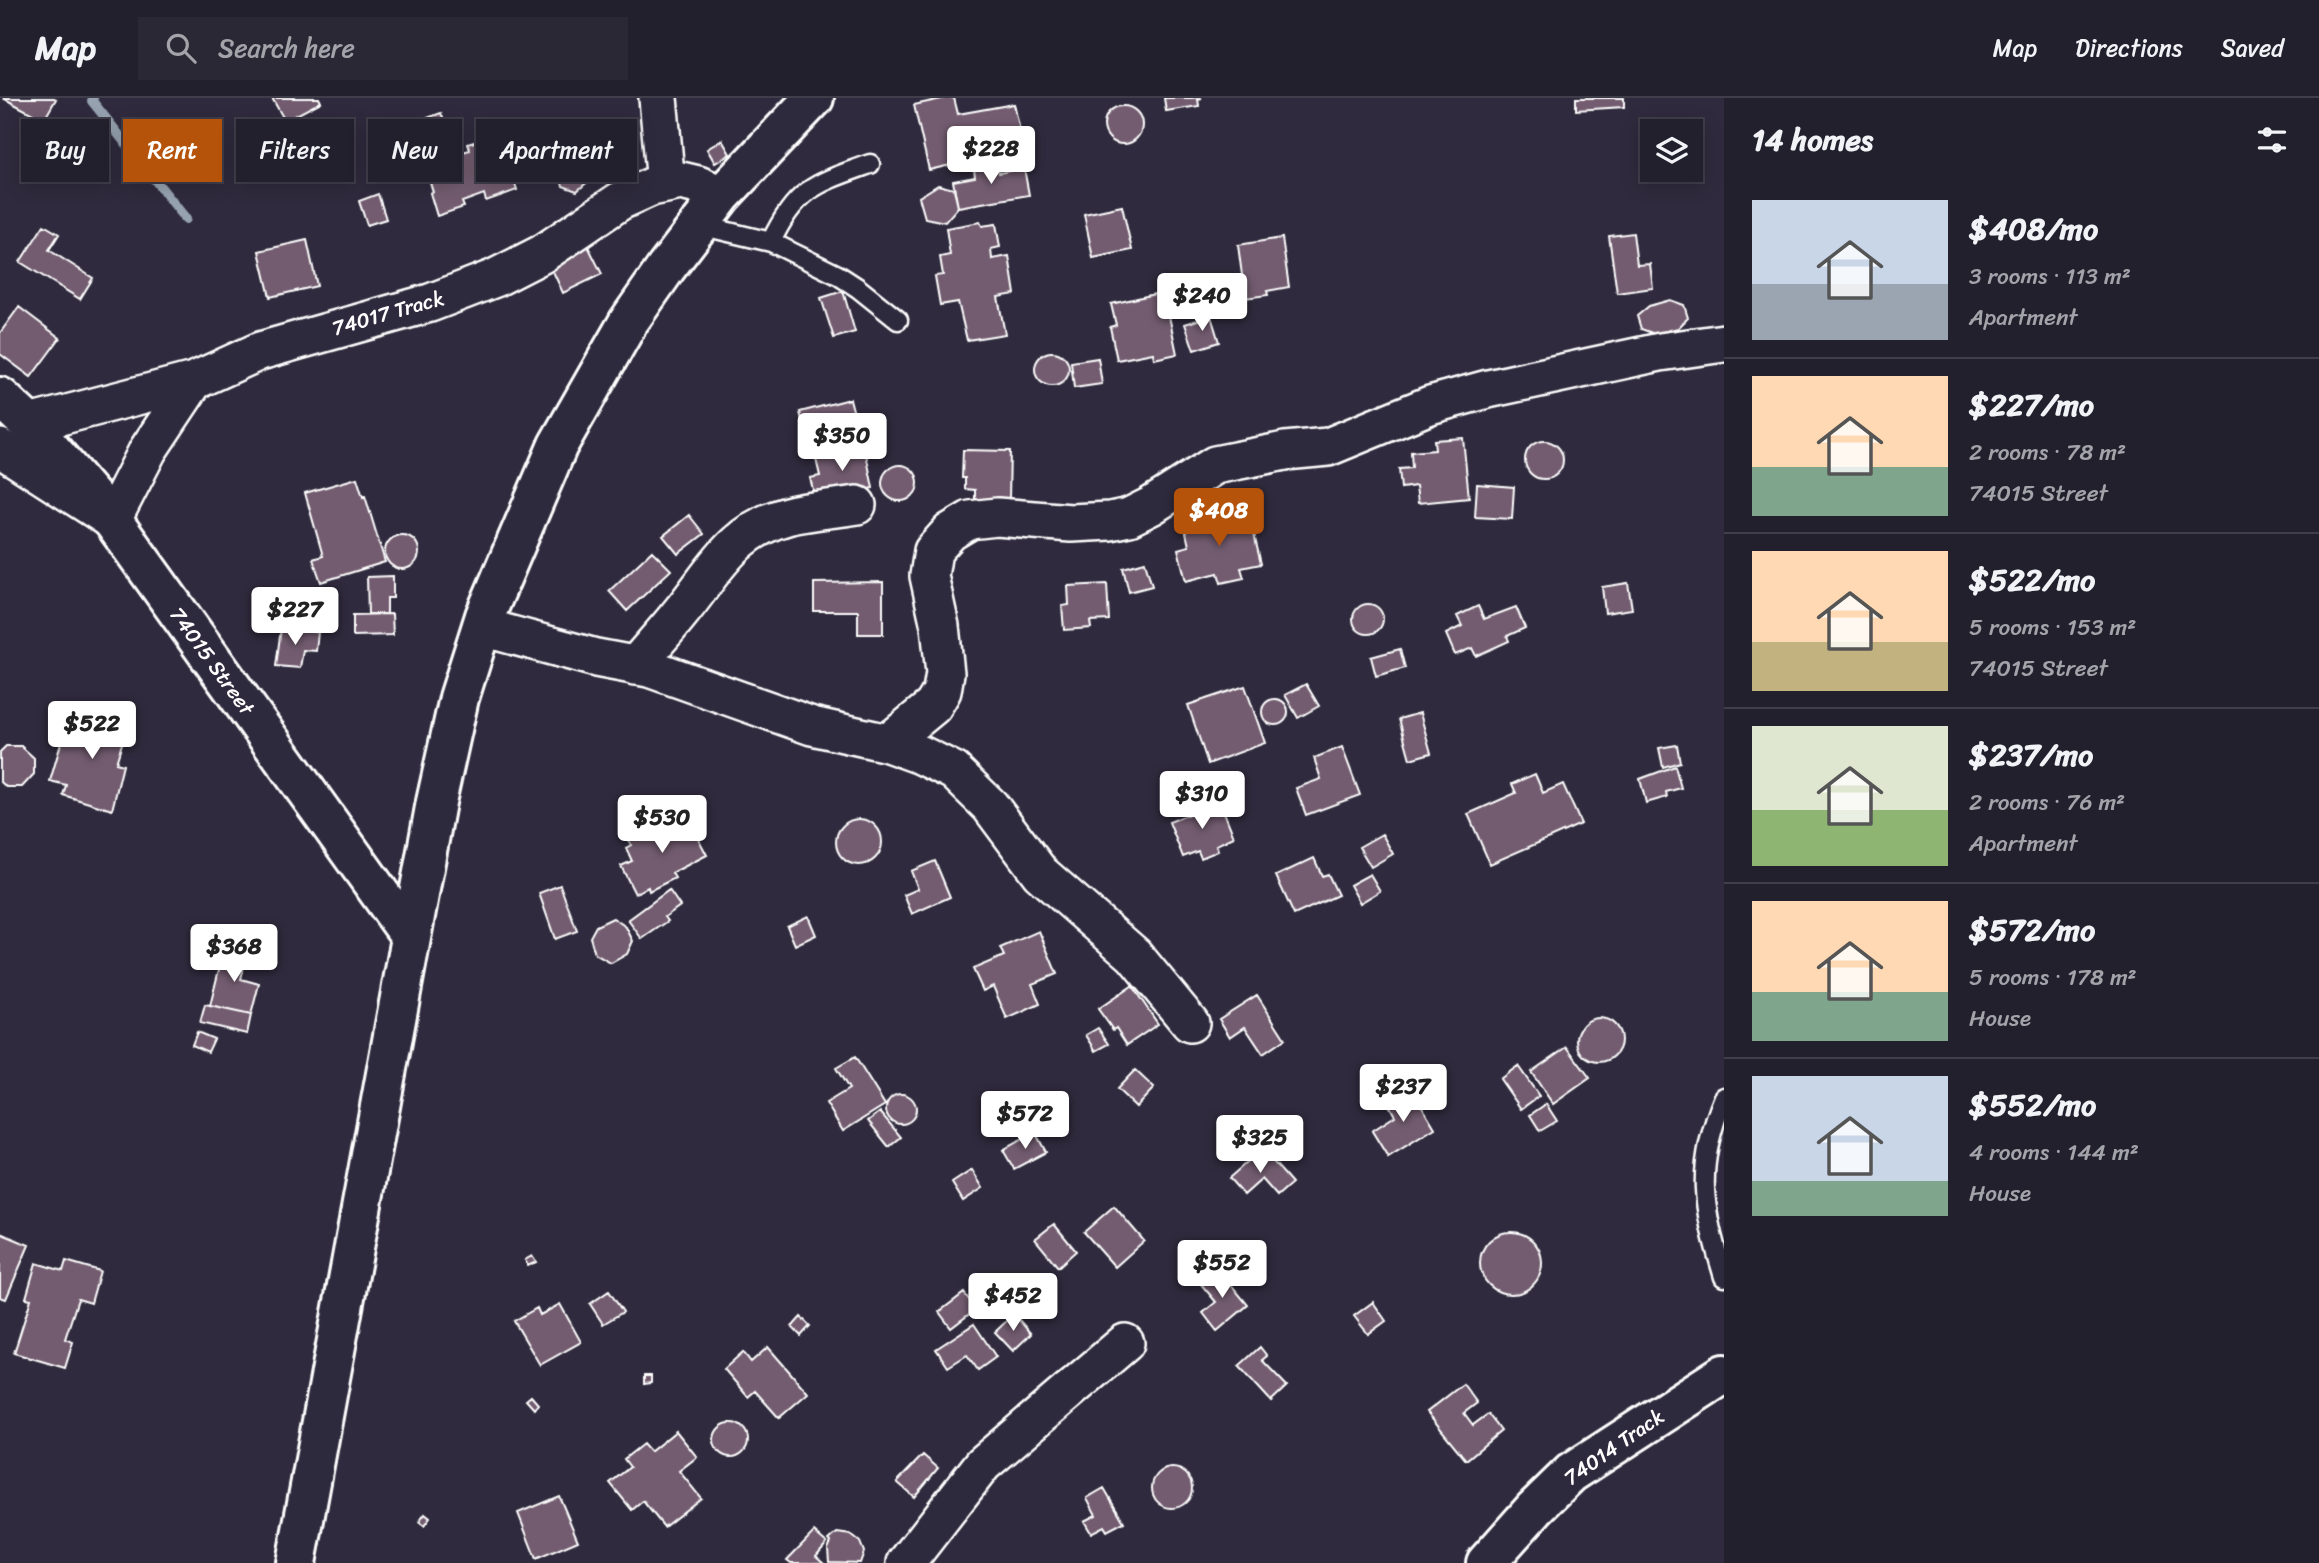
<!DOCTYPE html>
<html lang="en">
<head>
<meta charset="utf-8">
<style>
	:root { --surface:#23202e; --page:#2b2836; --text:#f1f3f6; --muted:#a3a3aa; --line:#403e4a; --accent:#b45309 }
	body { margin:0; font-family:Sriracha,sans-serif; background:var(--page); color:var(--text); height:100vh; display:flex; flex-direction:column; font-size:26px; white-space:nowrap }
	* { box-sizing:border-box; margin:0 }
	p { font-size:23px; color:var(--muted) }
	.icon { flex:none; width:38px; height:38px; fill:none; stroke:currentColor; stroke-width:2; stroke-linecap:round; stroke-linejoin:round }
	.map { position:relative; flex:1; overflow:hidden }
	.drawer { display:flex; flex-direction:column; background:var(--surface); width:595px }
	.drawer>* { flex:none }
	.top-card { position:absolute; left:21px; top:21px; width:665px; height:63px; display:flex; gap:14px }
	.buttons { position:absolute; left:1640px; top:21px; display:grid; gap:14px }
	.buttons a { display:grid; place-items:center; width:63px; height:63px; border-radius:0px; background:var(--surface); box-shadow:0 4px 18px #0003,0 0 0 2px var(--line); font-size:35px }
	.price { position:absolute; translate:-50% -60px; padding:0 16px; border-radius:7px; background:#fff; color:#222; font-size:23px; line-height:46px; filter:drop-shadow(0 2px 4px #0008) }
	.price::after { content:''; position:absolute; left:50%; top:42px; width:21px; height:16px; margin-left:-10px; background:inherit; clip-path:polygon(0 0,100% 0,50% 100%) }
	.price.active { background:var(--accent); color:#fff }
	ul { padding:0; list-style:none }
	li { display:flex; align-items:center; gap:21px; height:175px; padding:0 28px }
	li+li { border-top:2px solid var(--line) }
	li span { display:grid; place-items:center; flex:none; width:196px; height:140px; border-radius:0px; color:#555 }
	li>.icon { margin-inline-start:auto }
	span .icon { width:84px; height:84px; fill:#fffc; stroke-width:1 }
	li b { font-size:30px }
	h2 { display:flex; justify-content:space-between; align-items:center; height:84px; padding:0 28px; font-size:30px }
	.tag { padding:0 24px; border-radius:0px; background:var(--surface); box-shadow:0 4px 18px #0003,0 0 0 2px var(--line); font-size:24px; line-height:63px }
	.tag.active { background:var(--accent); color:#fff }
	header { display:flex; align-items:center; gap:42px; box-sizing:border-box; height:98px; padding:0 35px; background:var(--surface); border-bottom:2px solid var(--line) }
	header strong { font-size:33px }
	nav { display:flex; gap:38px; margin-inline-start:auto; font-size:24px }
	.search { width:490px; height:63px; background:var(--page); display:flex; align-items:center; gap:18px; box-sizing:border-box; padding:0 24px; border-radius:0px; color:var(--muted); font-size:26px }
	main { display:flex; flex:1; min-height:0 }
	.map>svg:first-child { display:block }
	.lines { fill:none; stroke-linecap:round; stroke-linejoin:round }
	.stream { stroke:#96a2b0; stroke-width:10 }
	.building { fill:#735c70; stroke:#fff; stroke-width:2 }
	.lane-casing { stroke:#fff; stroke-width:23 }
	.street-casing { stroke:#fff; stroke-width:42 }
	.secondary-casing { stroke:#fff; stroke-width:44 }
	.lane { stroke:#2f2a3d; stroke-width:18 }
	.street { stroke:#2f2a3d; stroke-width:37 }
	.secondary { stroke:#2f2a3d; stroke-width:38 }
	.labels { text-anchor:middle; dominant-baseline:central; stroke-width:5; stroke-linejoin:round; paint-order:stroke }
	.street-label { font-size:21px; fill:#fff; stroke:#2f2a3d }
</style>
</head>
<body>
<header>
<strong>Map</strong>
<div class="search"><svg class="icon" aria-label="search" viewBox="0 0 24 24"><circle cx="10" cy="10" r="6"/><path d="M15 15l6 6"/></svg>Search here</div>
<nav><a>Map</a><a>Directions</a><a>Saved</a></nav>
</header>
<main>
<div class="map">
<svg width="1724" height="1465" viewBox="0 0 1724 1465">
	<rect width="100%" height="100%" fill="#2f2a3d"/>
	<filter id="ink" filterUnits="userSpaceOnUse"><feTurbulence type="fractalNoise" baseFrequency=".0143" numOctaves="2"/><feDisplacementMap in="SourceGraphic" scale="14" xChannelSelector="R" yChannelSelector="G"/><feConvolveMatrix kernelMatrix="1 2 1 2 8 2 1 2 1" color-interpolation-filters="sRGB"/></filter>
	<g filter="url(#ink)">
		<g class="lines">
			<!-- stream -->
			<path class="stream" d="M93,0L92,3L186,121"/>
		</g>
		<!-- building -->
		<path class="building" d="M3,0H54L56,1L44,22Z
			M272,0H319L321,4L285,23Z
			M946,0H954L958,16L1014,6L1024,50L929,72L914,7Z
			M1164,0H1202L1198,1L1199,8L1166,13Z
			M1576,0H1624V9L1576,12Z
			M1104 27a19 19 0 1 1 38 0a19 19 0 1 1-38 0Z
			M441,15L451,40L421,51L413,25Z
			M587,22L597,34L596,49L583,58L567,52L562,37L570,25Z
			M499,36L517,92L486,103L484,96L462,104L464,109L437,118L430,95L433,94L426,72L457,62L455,56L470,52L468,46Z
			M722,42L730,56L715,65L707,51Z
			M570,60L587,65L591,81L577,93L563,88L558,72Z
			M997,67L999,75L1024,70L1029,97L958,109L953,83L975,79L974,71Z
			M938,87L954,91L958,109L945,124L925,120L919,99Z
			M378,96L386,121L367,127L359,103Z
			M1122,108L1132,152L1093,160L1084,116Z
			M980,124L982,128L996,126L1000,149L991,151L992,161L1009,158L1015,196L998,199L1005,236L967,242L958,204L940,207L935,178L943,177L940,159L950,157L946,130Z
			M44,127L59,136L49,152L93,180L80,201L20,164Z
			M1633,135L1637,167L1650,166L1653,190L1617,195L1609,138Z
			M1282,140L1289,189L1267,193L1268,197L1245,200L1238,147Z
			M307,142L317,188L270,199L259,153Z
			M588,148L602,176L563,195L550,167Z
			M843,193L855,234L834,240L821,200Z
			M1164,194L1177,256L1154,261L1153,255L1117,262L1110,229L1116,227L1111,206Z
			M1670,202L1684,207L1688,220L1678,230L1655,236L1641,231L1637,218L1649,208Z
			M19,209L60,240L31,279L0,256V235Z
			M1211,218L1219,244L1194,252L1185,226Z
			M1035 271a17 17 0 1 1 34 0a17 17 0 1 1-34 0Z
			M1098,260L1102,286L1074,290L1071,264Z
			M850,301L856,323L805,336L800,314Z
			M1463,340L1469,400L1418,405L1416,388L1401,390L1399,371L1412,370L1411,354L1435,352L1434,342Z
			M1525 362a19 19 0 1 1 38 0a19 19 0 1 1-38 0Z
			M864,346L873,390L816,403L810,380L820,378L815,357Z
			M963,352L1010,353L1009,401H975V392L965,391V380H962Z
			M882 385a18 18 0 1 1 36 0a18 18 0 1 1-36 0Z
			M357,380L363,399L365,398L385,464L321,484L313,461L323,458L305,395Z
			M1477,386L1514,389L1512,421L1475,419Z
			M1226,415L1227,421L1249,415L1261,466L1241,470L1244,480L1221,485L1218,475L1186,483L1178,451L1189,448L1184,426Z
			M689,417L704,436L678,456L663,438Z
			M385 454a17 17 0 1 1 34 0a17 17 0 1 1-34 0Z
			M652,453L671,472L627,513L609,493Z
			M1145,464L1152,488L1129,494L1123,470Z
			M393,478V500H387V516H368L367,479Z
			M883,484V536H858V513H814V485Z
			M1628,485L1632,511L1605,515L1602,489Z
			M1107,486L1109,522L1090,523L1091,530L1064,532L1062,508L1069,507L1068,488Z
			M1353 521a15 15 0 1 1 30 0a15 15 0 1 1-30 0Z
			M1478,508L1484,521L1516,509L1525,530L1507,538L1509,543L1476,558L1472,550L1455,557L1446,536L1462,528L1457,518Z
			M392,516L393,537L353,538V517Z
			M281,530L318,534L316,553L303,552L300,570L276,568Z
			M1400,551L1405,570L1376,578L1371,559Z
			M1306,586L1319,608L1298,620L1285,597Z
			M1245,588L1265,645L1208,666L1188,607Z
			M1262 614a13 13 0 1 1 26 0a13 13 0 1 1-26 0Z
			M1420,615L1431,655L1410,661L1399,621Z
			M78,616L110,625L112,617L129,623L116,665L123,667L112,712L63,697L66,687L50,683L62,642L70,644Z
			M1677,647L1680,664L1663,669L1659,650Z
			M6,648H21L34,660V676L22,689H6L0,683V654Z
			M1342,649L1360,697L1306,717L1296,690L1321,681L1314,660Z
			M1675,668L1681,690L1666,694L1667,699L1646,705L1640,681Z
			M1535,676L1543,695L1563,686L1581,726L1490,766L1468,716L1516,695L1512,686Z
			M1220,704L1234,739L1216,747L1218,753L1201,760L1198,753L1183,759L1169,724Z
			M687,719L707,757L672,775L675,780L649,793L648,789L635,796L621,768L632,763L626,750L631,747L628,740L642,733L645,740Z
			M836 744a23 23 0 1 1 46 0a23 23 0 1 1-46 0Z
			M1382,736L1393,756L1371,769L1359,749Z
			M1314,760L1322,778L1328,776L1338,797L1294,817L1276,778Z
			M935,763L950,799L912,816L904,797L918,791L911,773Z
			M1370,776L1380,793L1360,805L1350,787Z
			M560,787L577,833L555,841L539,795Z
			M669,792L680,808L665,819L668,823L642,841L628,822Z
			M808,818L816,837L795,847L787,828Z
			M613,820L626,829L633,843L627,856L611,865L595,856L590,839L596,828Z
			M1039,833L1057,876L1032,886L1040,906L1007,921L993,888L983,893L973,871L1004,858L1000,850Z
			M225,847L248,852L241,881L259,886L251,917L210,908Z
			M1132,888L1158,926L1127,947L1116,930L1113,932L1098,911Z
			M1257,897L1285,941L1263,956L1245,929L1230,939L1219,921Z
			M205,907L251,917L247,936L200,925Z
			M1577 942a22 22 0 1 1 44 0a22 22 0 1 1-44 0Z
			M1098,930L1109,946L1096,953L1086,937Z
			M197,934L214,941L208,954L192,947Z
			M1567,949L1590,980L1553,1006L1531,974Z
			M855,959L885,1007L843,1033L826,1005L849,991L836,970Z
			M1518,968L1539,998L1521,1011L1500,981Z
			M1135,972L1154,990L1136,1009L1117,991Z
			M1411,990L1435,1030L1388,1059L1372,1033L1395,1018L1388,1005Z
			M886 1011a15 15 0 1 1 30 0a15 15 0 1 1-30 0Z
			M1546,1006L1557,1023L1540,1033L1530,1017Z
			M880,1014L901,1039L889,1049L868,1023Z
			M1035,1034L1046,1054L1014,1071L1003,1052Z
			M1262,1051L1292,1085L1277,1098L1262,1081L1244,1097L1229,1080Z
			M972,1072L983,1090L963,1103L952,1085Z
			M1114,1108L1144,1143L1115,1169L1084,1134Z
			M1054,1126L1076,1153L1058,1169L1035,1141Z
			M1480 1165a31 31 0 1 1 62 0a31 31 0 1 1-62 0Z
			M0,1135L29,1147L6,1201L0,1199Z
			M532,1158L536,1164L528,1168L525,1162Z
			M66,1163L100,1173L91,1205L78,1201L65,1241L73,1244L65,1270L14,1255L31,1201L26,1200L36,1165L63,1173Z
			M1218,1171L1248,1207L1217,1233L1203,1215L1216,1204L1201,1186Z
			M609,1193L623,1214L603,1226L590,1206Z
			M964,1195L976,1211L951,1230L939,1214Z
			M1373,1204L1386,1223L1368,1236L1354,1218Z
			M560,1206L581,1244L540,1267L514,1223L537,1210L540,1217Z
			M1014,1216L1031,1236L1013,1253L995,1234Z
			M801,1219L810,1228L801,1238L792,1229Z
			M974,1226L996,1259L978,1272L967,1257L948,1269L936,1251Z
			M768,1249L808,1295L779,1320L755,1293L748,1299L724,1271L743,1254L751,1264Z
			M1260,1249L1267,1258L1262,1262L1287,1288L1271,1303L1239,1268Z
			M644,1278H651V1285L644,1286Z
			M1463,1286L1477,1305L1464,1315L1473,1327L1488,1316L1501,1333L1466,1362L1427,1314Z
			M531,1298L538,1306L534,1311L526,1302Z
			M714 1342a17 17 0 1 1 34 0a17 17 0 1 1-34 0Z
			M676,1333L697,1359L679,1373L701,1400L664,1429L643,1403L632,1412L610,1385L630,1369L624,1361L643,1346L650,1354Z
			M923,1357L938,1370L914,1399L897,1384Z
			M1152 1390a20 20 0 1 1 40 0a20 20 0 1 1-40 0Z
			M1104,1390L1124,1424L1107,1433L1104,1428L1091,1435L1084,1423L1096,1417L1087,1400Z
			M559,1398L578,1443L536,1461L518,1415Z
			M425,1416L430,1420L424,1428L419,1424Z
			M814,1434L827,1445L816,1458L824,1465H791L787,1462Z
			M837,1435L851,1437L860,1444L864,1454L860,1465L829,1464L828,1451L831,1444L829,1442Z"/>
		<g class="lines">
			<!-- lane casing -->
			<g class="lane-casing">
				<path id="lane" d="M699,127L771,144L838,177L858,190L898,222
					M771,144C796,90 817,85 870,66
					M1724,999C1695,1069 1702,1108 1724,1179"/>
			</g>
			<!-- street casing -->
			<g class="street-casing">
				<path id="street" d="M658,0L666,86
					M29,326L194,283
					M0,350L112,422L148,352L194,283L260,253L430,205L495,180L542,156L620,103L651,89L681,83L698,87L722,97
					M482,529L596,560L649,570L812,628L888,645L921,657L954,673L990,708L1040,775L1134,857L1190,925
					M635,568C650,550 666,533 681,514C714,474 732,433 787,418C810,412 834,411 857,407
					M888,645L933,608L942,593L945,575L940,528L929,478L933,453L950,434L970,422L997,419L1071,425L1110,423L1129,419L1151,408L1215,367L1285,353L1328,349L1430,307L1488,291L1660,254L1724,245
					M906,1465L983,1366L1125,1245"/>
			</g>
			<!-- secondary casing -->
			<g class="secondary-casing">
				<path id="secondary" d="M0,299L29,326L112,422L411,839
					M296,1465L436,704L459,600L485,518L558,347L629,223L666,170L722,97L814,0
					M1486,1465L1535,1410L1571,1375L1724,1276"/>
			</g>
			<!-- lane -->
			<use href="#lane" class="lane"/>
			<!-- street -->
			<use href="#street" class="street"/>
			<!-- secondary -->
			<use href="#secondary" class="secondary"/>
		</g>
	</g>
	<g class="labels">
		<!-- street labels -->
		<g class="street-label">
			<text transform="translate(388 215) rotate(-16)">74017 Track</text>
			<text transform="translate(212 563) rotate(54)">74015 Street</text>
			<text transform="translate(1614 1349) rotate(-35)">74014 Track</text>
		</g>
	</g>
</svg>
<div class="buttons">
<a><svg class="icon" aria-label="layers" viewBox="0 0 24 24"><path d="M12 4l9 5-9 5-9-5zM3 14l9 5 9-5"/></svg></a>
</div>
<b class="price" style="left:991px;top:88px">$228</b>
<b class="price" style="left:1202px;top:235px">$240</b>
<b class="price" style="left:842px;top:375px">$350</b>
<b class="price active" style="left:1219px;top:450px">$408</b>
<b class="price" style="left:295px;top:549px">$227</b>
<b class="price" style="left:92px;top:663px">$522</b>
<b class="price" style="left:1202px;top:733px">$310</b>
<b class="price" style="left:662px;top:757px">$530</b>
<b class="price" style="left:234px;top:886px">$368</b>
<b class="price" style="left:1403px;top:1026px">$237</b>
<b class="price" style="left:1025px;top:1053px">$572</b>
<b class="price" style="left:1260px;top:1077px">$325</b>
<b class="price" style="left:1222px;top:1202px">$552</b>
<b class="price" style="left:1013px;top:1235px">$452</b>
<div class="top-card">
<a class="tag">Buy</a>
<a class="tag active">Rent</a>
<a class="tag">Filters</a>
<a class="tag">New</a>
<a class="tag">Apartment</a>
</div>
</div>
<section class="drawer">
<h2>14 homes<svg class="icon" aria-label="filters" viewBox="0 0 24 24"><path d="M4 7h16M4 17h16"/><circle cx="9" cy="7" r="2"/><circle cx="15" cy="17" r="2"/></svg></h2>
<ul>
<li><span style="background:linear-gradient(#c9d6e8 60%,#9aa5b1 0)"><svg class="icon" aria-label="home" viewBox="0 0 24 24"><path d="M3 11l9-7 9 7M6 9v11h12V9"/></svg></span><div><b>$408/mo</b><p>3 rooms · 113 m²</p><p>Apartment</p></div></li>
<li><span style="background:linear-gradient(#ffd9b3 65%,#7fa58c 0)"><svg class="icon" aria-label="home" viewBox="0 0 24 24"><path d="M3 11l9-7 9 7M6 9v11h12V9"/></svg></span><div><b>$227/mo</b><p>2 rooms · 78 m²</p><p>74015 Street</p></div></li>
<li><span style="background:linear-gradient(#ffd9b3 65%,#c2b280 0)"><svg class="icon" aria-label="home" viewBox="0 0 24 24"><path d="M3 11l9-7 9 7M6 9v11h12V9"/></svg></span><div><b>$522/mo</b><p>5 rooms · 153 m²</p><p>74015 Street</p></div></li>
<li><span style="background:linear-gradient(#dfe7d0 60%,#8fb573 0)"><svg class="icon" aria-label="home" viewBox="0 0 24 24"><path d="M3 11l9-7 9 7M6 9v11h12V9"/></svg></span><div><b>$237/mo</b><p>2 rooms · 76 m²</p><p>Apartment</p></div></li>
<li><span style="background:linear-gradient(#ffd9b3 65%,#7fa58c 0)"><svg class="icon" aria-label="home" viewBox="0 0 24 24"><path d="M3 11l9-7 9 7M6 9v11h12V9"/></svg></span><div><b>$572/mo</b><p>5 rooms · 178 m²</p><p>House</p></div></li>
<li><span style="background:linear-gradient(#c9d6e8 75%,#7fa58c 0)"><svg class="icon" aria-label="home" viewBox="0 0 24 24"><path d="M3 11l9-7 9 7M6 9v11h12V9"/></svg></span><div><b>$552/mo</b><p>4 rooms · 144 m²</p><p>House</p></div></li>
</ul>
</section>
</main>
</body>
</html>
